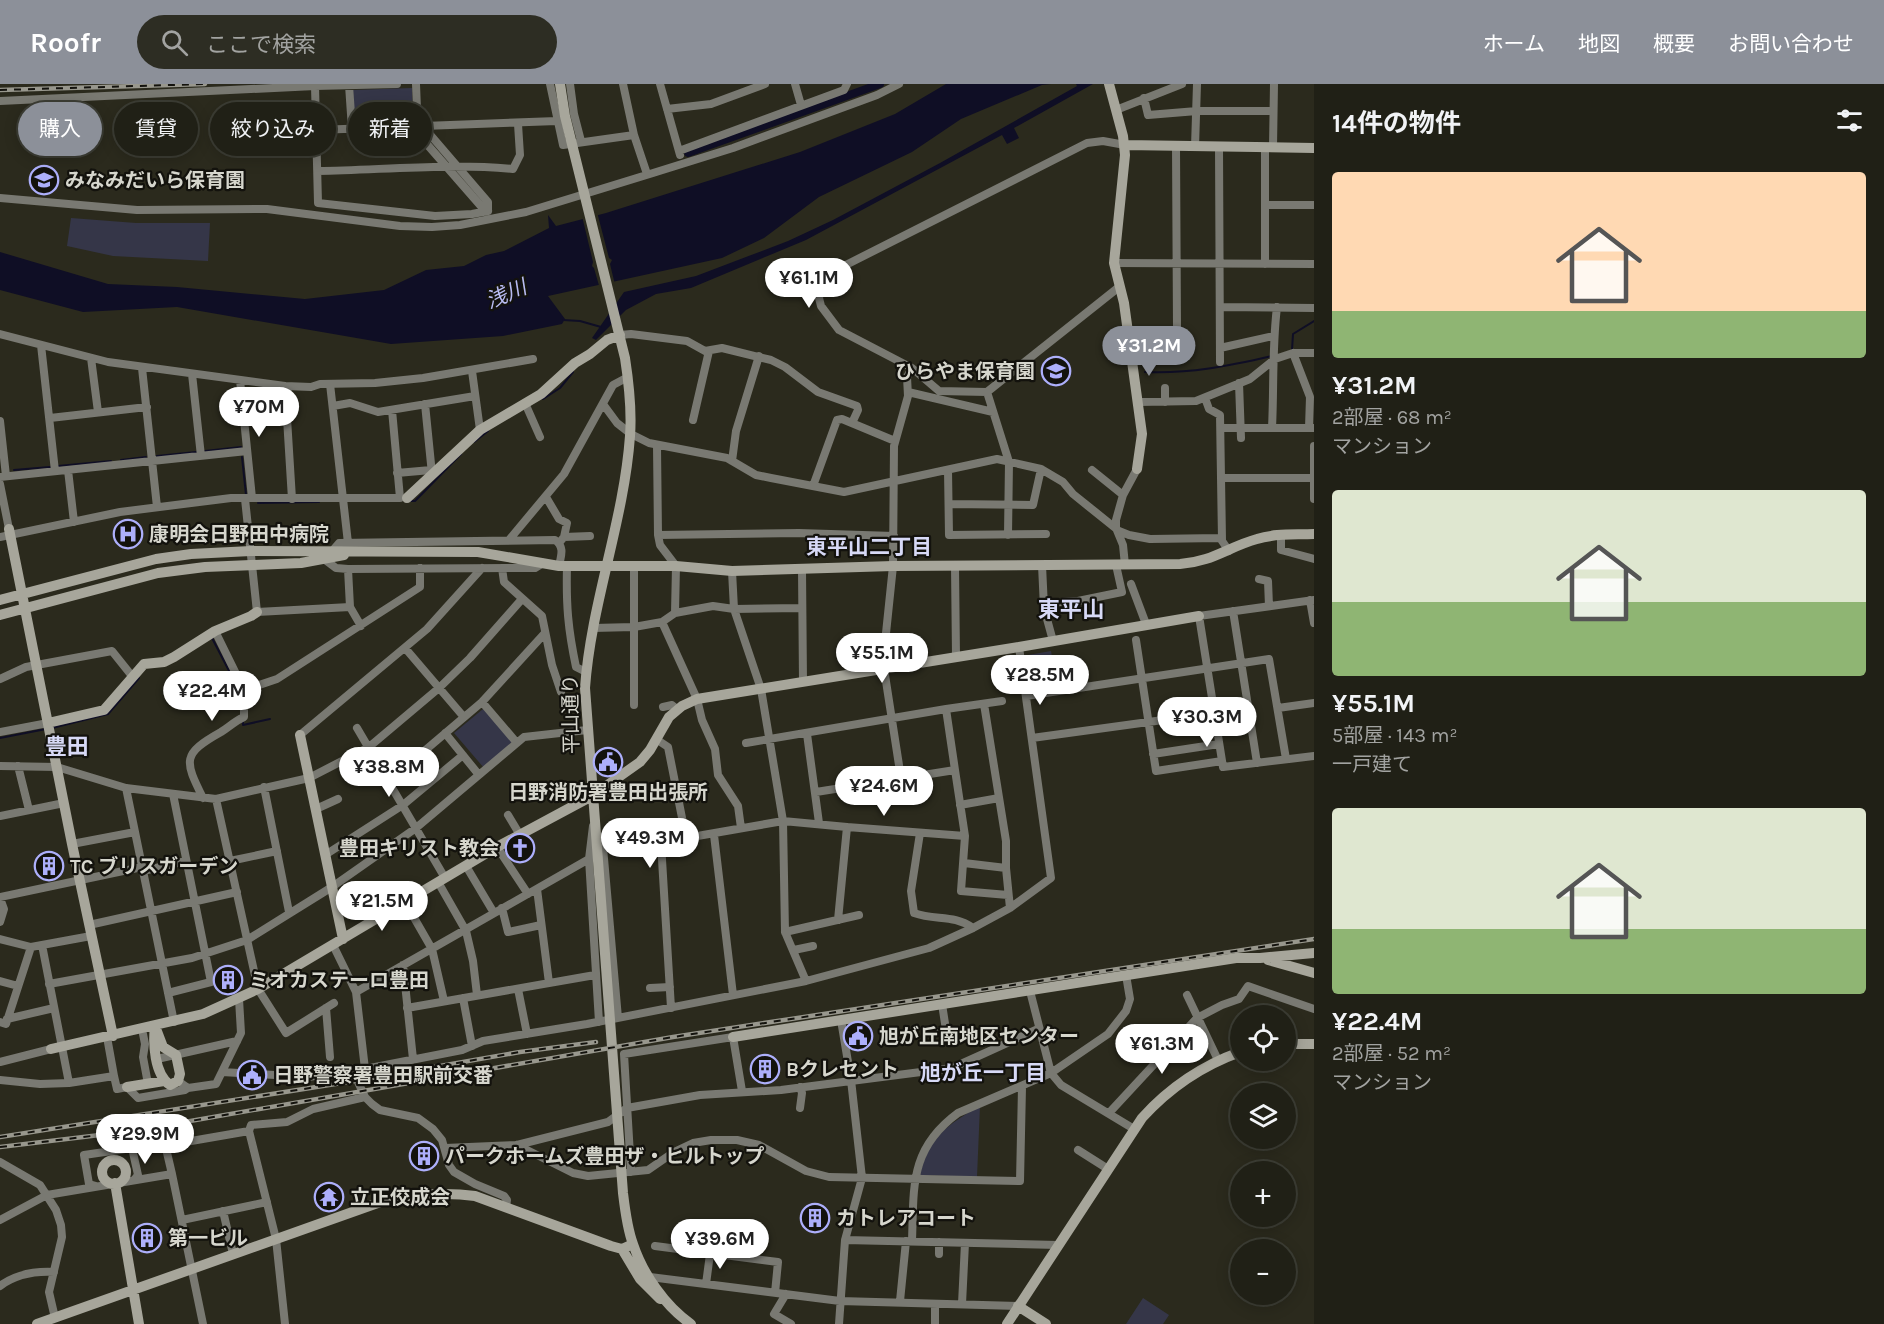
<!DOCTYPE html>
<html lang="ja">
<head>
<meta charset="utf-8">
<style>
	:root { --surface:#202016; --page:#2d2d23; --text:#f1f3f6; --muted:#a2a3a1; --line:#3d3e35; --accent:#8c9099 }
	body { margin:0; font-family:Karla,"Noto Sans JP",sans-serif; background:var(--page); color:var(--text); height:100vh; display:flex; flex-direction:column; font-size:22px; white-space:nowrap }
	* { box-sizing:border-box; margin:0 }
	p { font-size:20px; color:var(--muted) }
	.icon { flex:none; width:33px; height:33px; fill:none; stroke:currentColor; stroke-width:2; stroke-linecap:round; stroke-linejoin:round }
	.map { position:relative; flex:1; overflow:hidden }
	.panel { display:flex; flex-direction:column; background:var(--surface); width:570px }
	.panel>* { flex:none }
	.guide { position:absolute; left:18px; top:18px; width:570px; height:54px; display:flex; gap:12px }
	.controls { position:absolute; left:1230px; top:921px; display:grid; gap:12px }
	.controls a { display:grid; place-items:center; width:66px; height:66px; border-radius:50%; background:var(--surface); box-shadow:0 3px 15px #0003,0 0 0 2px var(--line); font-size:30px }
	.price { position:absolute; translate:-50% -51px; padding:0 14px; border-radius:21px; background:#fff; color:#222; font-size:20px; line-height:39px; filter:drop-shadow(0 2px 3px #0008) }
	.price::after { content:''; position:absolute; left:50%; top:36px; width:18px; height:14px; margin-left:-9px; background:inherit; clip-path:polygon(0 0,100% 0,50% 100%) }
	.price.active { background:var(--accent); color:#fff }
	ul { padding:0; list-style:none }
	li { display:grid; align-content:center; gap:12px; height:318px; padding:0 18px }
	li span { display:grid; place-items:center; height:186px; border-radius:6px; color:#555 }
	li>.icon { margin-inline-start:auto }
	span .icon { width:108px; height:108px; fill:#fffc; stroke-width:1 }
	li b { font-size:26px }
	h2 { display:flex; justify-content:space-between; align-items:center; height:72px; padding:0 18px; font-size:26px }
	.pill { padding:0 21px; border-radius:27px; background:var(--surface); box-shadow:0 3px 15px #0003,0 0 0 2px var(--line); font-size:21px; line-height:54px }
	.pill.active { background:var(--accent); color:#fff }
	header { display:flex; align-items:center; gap:36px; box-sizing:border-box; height:84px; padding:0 30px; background:var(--accent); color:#fff }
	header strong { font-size:28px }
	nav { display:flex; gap:33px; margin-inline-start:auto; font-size:21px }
	.search { width:420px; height:54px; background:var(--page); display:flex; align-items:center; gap:15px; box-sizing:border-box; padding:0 21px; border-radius:33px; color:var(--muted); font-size:22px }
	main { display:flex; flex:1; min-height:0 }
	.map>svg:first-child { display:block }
	.green { fill:#353648 }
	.water { fill:#0f0e25 }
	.pier { fill:#2b2a1d }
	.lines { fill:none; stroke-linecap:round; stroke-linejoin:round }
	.stream { stroke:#0f0e25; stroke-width:2 }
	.canal { stroke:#0f0e25; stroke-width:8 }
	.street { stroke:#797972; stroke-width:8 }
	.secondary { stroke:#a7a69b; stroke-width:10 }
	.rail-casing { stroke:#98978d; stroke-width:4.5 }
	.rail { stroke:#13120d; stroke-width:2; stroke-dasharray:7; stroke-linecap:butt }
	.labels { text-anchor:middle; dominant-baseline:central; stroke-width:4.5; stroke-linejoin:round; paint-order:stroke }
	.poi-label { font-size:20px; font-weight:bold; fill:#d6d6cd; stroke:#13120d; text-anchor:start }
	.street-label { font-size:20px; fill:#d6d6cd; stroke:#13120d }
	.water-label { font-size:21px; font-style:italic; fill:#b8bbf1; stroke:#13120d }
	.neighbourhood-label { font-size:21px; font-weight:bold; fill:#d7d9f6; stroke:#13120d }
	.quarter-label { font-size:22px; font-weight:bold; fill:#d7d9f6; stroke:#13120d }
</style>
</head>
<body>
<header>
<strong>Roofr</strong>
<div class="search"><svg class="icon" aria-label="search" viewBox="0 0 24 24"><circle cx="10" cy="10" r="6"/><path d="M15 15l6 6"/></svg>ここで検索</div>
<nav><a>ホーム</a><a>地図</a><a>概要</a><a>お問い合わせ</a></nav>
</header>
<main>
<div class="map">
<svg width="1314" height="1240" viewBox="0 0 1314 1240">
	<rect width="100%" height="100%" fill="#2b2a1d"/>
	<!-- green -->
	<path class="green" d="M412,4L413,39L354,40L353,6Z
		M71,134L136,139H210L208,177L113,172L67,162Z
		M1051,567L1054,584L1031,588L1028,571Z
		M483,625L513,657L484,684L454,649Z
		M980,1022L977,1093L920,1091C928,1054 948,1040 980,1022Z
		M1143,1214L1169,1231L1163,1240H1126Z"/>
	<!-- water -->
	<path class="water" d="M946,0H1051L1042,1L961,35L912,68L819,113L764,154L722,174L548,212L565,235L562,240L503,252L391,260L177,223L83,228L0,206V168L108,200L177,203L305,215L384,206L426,186L464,182L486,171L504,167L549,144L548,131L556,142L606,129L800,68L895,30Z
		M1076,0H1093L1014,44L1019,54L1007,60L1002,51L806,156L691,204L656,210L626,226L596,256L592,254L624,208L696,192L788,157L833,136L940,79L1077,2Z"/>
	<!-- pier -->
	<path class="pier" d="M597,128L609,174L612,176L610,180L615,201L600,205L594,184L592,182L593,178L582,132Z"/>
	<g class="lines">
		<!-- stream -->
		<path class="stream" d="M563,236L580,237L601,243
			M1292,266L1293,250L1314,237
			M1145,288C1189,290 1229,282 1272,272
			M543,315L560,304L573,288
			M474,358L488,347
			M205,367L241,363
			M157,372L196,368
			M242,373L246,411
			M121,376L146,373
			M58,382L111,377
			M14,386L50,383
			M411,417H415L461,370
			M258,419L319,418
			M212,554L240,608V615
			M243,635V641L270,635
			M52,644L108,630L139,594
			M0,654L46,645"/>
		<!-- canal -->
		<path class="canal" d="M688,69L880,0"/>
		<!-- street -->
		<path class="street" d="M416,0L418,50L480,121L488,127
			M550,0L563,61L634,51
			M570,0L574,30L581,57
			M623,0L634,51L647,90
			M660,0L680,71
			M795,0L801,21
			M349,1L352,45
			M315,2L318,119L435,132L472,130L488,127
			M1144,14L1148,31L1197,27H1273
			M0,17L315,2L397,0
			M667,25L711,20L765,0
			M1116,26L1182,0
			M426,42L427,47L488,118V127
			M317,46L557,37
			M1176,63L1177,244
			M1195,63L1197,0
			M1219,63L1220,278
			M1273,63L1274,0
			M679,67L844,6L847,0
			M318,87C382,86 449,79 513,85L520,71L518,40
			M0,114L137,126L267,125L400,142L432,143L460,141L526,128L653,89L733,64L877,11L899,0
			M1265,121H1314
			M1114,179L1314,180
			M1265,180V63
			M1119,203L987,308L939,307L912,284L839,246L821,222L819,214L822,197L832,188L1087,59L1103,57L1125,61
			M1220,223L1314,224
			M0,250L108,278L285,302L292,415
			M620,251L631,250L687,257L705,267L722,264L771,276L785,283L818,308L857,322L858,326L852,339
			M41,261L55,387
			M1220,264L1273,252
			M1293,269L1310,313L1309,344
			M91,274L98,328
			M142,284L157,423
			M472,287L480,346
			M192,290L201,372
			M240,296L252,414
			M1239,299L1241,354
			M330,300L348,459
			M285,302L311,303L320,300L375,299L423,294L533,275
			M1165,304V318
			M908,308L993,328
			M987,308L1009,378L1008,451
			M1205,314L1209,325L1220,331L1222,456
			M1138,318L1196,317L1250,295L1275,275L1293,269H1314
			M525,319L540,353
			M425,320L432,390
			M603,320L617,339L631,350L649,359L727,374L756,391L771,394L844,408L997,375L1041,385L1063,398L1073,410L1119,447L1129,451L1150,455L1220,454L1229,467
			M333,322L350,319L378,328L475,312
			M50,334L147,323
			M693,336L709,267
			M0,337L6,392
			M1221,344H1314
			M1272,344C1274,304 1272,263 1277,223
			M657,362L658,451L660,461L676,482L675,529
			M1314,362V415
			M732,377L736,347L759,272
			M68,386L74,438
			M948,386L949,451L1046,450
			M1092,386L1123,411
			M397,389L431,386
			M0,393L247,367
			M1221,394H1314
			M0,400L9,445
			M813,402L837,336L842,335L895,357
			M546,413L559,435L567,439L564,453L559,459
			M245,415L257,528L350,523L361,542
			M949,420L1033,421L1041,385
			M658,451L799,449L894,452
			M1281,451V466L1314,475
			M0,453L120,428L231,414H400L392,326
			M564,453L590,452
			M509,456L564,390L613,301L628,293
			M333,466L339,459L555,456C565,463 561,472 559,482
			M324,475L336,484L348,485L529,484H535L543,479
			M1042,481L1044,524L1053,557
			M1125,481L1123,461L1116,444V436L1123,411L1137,385
			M567,482C566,521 568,545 576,583L586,588
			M955,482L956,573
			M502,484L504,498L542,532L552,581L561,608
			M348,485L350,523
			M802,486L803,598
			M732,487L734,525L761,605L783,737L785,848L806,897
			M1259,495L1268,497L1269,522
			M1131,500L1146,540
			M1310,516L1314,539
			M1314,516L1199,532L1223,683L1314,672
			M1043,519L1078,517L1122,508L1116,481
			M1233,527L1257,679
			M662,538L697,615L702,636L715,665L718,691L738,722L741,744
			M593,544L634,543L662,538L675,529L713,522L734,525L802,524
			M1136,556L1156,687L1222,677
			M405,564L463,632
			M0,595L26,583L112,567L132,592
			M244,606L277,595L420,503V484
			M1026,612L1269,575L1286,675
			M482,618L517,659
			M984,620L1006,757V784
			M634,621V482
			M663,623L672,621L677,625
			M1278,624L1314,619
			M357,644L445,794
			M0,648L48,639
			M445,649L479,691
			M807,650L819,739
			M300,651L427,545L482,484
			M1032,654L1214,629
			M656,655L668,663L686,754L661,759L671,924
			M746,659L946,625
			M1153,670L1219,660
			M0,682L57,683L126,704L216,715L309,694L369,663L439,604L470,574L522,515
			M18,682L29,726
			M955,686L965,752L961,807L1008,811
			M901,694L883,578L893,482L894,362L908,312L907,293L912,284
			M389,697L482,618L545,549
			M264,703L289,828
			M126,704L174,938
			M816,708L955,686L946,625L1002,617
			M203,714C184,676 182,670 221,648C229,643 235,637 244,633V606L215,547
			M216,715L258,905L286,949L334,919
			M960,721L999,714
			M316,725L338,715
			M508,731L520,751
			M0,732L64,719
			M593,742L589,775L599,938
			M847,743L965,752
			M920,749L911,807L914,829C936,837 953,830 973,844
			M714,751L733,911
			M686,754L783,737L847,743L838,836
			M598,756L603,763L618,934
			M72,760L135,748
			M497,763L528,810
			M603,763L661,759
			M325,771L403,721L463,671
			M230,777L277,767
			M964,779L1006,784L1010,824
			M466,782L494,829
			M143,787L186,777
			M438,798L466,847L473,877L477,911
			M537,805L549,899
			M0,813L142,783
			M0,814L4,825L0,838
			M405,818L432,865L444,917
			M502,824L508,848L541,841
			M89,841L237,808
			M785,848L859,831
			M0,855L31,863L91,852
			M42,861L69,999
			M333,861L356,908L365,985
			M794,866L813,862
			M403,881L413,975
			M0,897L18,902
			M49,900L192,874L247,856L332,803L416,744L524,653L587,646
			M650,904L670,903
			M518,905L527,950
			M1030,907L1051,989L1061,1001L1134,1045
			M356,908L589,775
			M168,909L211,898L173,710
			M1187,911L1218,976
			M463,914L472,962
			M326,924L330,973
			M407,924L595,891
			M7,935L54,924
			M0,938L6,940L31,863
			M142,945L145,960L143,973L148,1000
			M936,948L946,946L942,920
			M107,953L114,992
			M157,975L237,957
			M0,978L51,965
			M352,985L365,1013L372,1020L380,1026L418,1034L433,1045L442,1056L449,1081L454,1088L475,1100L504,1112L507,1116L506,1123
			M222,988L308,993L365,985L462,966L483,957L587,940L806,897L929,864L973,844L1010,824L1051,794L1019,563
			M0,996L40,1000L69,999L114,992L117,1005L127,1003L138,1014L185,1006L188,1004
			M178,997L188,1004L216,1000L241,949L239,915
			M800,1003L802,1009L800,1024
			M1109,1029L1197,934L1222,921L1239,915L1248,902L1314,925
			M131,1060L132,1064L139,1060L164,1056L168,1061L249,1047
			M517,1061L573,1089L588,1092L648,1086L674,1068L693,1059L711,1056H737L759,1061L806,1087L829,1093L1020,1097L1022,1003
			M445,1064L517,1061L608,1038L627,1024L700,1011L781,1006L952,984L1038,945
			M1078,1066L1108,1085
			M0,1078L40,1101L56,1126L61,1141L62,1153L49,1208L55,1234
			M631,1088L624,970L733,953L742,1007
			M172,1090L203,1240
			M96,1102L89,1100L84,1071L132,1064L138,1091L135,1095
			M223,1127L233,1170
			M0,1136L47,1111L172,1090L164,1056
			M182,1136L267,1118
			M845,1156L1058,1161
			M912,1157C914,1103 909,1065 958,1029L1051,989L1108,950L1126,927L1130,915L1126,891
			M655,1162L778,1178L775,1209
			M939,1170V1158
			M650,1193L840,1217L1018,1222
			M706,1200L710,1170
			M0,1202C16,1190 34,1187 54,1188
			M786,1210L774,1230L791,1240
			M900,1217L906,1157
			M962,1220L965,1159
			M285,1240L276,1155L249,1047L251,1041L287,1038L313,1025L365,1013
			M839,1240L845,1156L862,1094L851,996L841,936
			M935,1240V1220"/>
		<!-- secondary -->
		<path class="secondary" d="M560,0L565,32L625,274C629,300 632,326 630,352C624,437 591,519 585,604L623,1109C625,1126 627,1144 633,1160C643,1190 665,1222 691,1240
			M1109,0L1123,52L1125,71L1114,179L1124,219L1142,350L1137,385
			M1125,61L1314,64
			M407,414L480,346L541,310L575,279L590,270L607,256L620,251
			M9,445L72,760L113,952
			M0,516L156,475L191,470L251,467L478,468L559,482H676L732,487L893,482L1180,480C1212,478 1228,463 1257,455C1275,449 1295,451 1314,450
			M0,531L158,489L205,483L301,479L344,471
			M48,639L104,626L144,580L164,578L174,573L215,547L251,532L257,528
			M300,651L343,855
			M1268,876L1314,889
			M155,942L163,963L176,971L180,990L178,997L170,1001C154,990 153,959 155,942Z
			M733,953L1236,874H1260L1314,869
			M1286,960H1314
			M51,965L203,930L258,905L497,763L592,712L640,678L650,666L669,633L682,622L697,615L1019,563L1199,532
			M127,1003L164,997
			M102 1088a12 12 0 1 1 24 0a12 12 0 1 1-24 0Z
			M115,1099L139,1240
			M622,1165L640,1195L660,1215
			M1018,1222L1046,1240
			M37,1240L389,1115C419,1110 445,1108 475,1112L611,1162L622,1165L633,1160
			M1007,1240L1142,1034C1170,1003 1201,982 1240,968"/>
		<!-- rail casing -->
		<g class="rail-casing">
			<path id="rail" d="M0,6L205,0
				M0,1053L348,998L520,968L596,958
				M0,1063L133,1047L673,953L1314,855"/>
		</g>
		<!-- rail -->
		<use href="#rail" class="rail"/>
	</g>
	<!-- icons -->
	<defs>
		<g id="school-ring" transform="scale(1.5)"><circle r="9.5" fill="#13120d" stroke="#adaffb" stroke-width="1.5"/><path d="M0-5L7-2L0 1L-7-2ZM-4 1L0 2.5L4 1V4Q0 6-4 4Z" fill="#adaffb"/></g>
		<g id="hospital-ring" transform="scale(1.5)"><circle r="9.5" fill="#13120d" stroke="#adaffb" stroke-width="1.5"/><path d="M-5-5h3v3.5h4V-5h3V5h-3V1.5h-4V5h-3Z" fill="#adaffb"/></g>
		<g id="civic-ring" transform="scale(1.5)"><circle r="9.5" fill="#13120d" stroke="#adaffb" stroke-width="1.5"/><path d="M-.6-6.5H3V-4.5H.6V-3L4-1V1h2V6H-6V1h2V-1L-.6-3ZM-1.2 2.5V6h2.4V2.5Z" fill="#adaffb"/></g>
		<g id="church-ring" transform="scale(1.5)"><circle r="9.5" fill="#13120d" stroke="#adaffb" stroke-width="1.5"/><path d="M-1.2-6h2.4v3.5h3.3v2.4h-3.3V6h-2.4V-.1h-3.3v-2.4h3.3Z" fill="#adaffb"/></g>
		<g id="building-ring" transform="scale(1.5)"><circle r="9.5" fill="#13120d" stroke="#adaffb" stroke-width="1.5"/><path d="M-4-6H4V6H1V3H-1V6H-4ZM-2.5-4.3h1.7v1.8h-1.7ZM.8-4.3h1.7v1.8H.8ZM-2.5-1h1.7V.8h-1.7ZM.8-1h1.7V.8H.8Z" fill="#adaffb"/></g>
		<g id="temple-ring" transform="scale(1.5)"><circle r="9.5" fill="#13120d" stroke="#adaffb" stroke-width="1.5"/><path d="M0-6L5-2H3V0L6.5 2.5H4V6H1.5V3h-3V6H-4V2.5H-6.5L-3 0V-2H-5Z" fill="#adaffb"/></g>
	</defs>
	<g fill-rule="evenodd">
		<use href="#school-ring" x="44" y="96"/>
		<use href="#school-ring" x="1056" y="287"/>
		<use href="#hospital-ring" x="128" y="450"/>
		<use href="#civic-ring" x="608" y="678"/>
		<use href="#church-ring" x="520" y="764"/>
		<use href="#building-ring" x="49" y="782"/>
		<use href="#building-ring" x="228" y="896"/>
		<use href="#civic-ring" x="858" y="952"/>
		<use href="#building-ring" x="765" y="985"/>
		<use href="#civic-ring" x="252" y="991"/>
		<use href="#building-ring" x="424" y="1072"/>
		<use href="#temple-ring" x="329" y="1113"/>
		<use href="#building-ring" x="815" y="1134"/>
		<use href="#building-ring" x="147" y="1154"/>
	</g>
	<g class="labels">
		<!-- poi labels -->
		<g class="poi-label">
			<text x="65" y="96">みなみだいら保育園</text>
			<text x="1035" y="287" text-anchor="end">ひらやま保育園</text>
			<text x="149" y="450">康明会日野田中病院</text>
			<text x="608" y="708" text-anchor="middle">日野消防署豊田出張所</text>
			<text x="499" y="764" text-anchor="end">豊田キリスト教会</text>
			<text x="70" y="782">TC ブリスガーデン</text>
			<text x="249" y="896">ミオカステーロ豊田</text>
			<text x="879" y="952">旭が丘南地区センター</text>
			<text x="786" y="985">Bクレセント</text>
			<text x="273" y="991">日野警察署豊田駅前交番</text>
			<text x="445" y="1072">パークホームズ豊田ザ・ヒルトップ</text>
			<text x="350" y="1113">立正佼成会</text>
			<text x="836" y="1134">カトレアコート</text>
			<text x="168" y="1154">第一ビル</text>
		</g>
		<!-- street labels -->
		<g class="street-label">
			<text transform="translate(571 630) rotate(-91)">平山通り</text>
		</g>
		<!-- water labels -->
		<g class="water-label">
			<text transform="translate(506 210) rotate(-23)">浅川</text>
		</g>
		<!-- neighbourhood labels -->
		<g class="neighbourhood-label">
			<text x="869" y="463">東平山二丁目</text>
			<text x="983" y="989">旭が丘一丁目</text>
		</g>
		<!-- quarter labels -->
		<g class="quarter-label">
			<text x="1071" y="526">東平山</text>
			<text x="67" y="663">豊田</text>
		</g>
	</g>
</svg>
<div class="controls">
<a><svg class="icon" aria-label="locate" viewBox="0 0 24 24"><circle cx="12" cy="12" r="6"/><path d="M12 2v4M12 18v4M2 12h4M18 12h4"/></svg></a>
<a><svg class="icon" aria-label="layers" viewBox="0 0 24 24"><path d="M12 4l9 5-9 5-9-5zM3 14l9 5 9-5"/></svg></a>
<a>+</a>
<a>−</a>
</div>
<b class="price" style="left:809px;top:225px">¥61.1M</b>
<b class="price active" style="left:1149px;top:293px">¥31.2M</b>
<b class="price" style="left:259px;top:354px">¥70M</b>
<b class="price" style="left:882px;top:600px">¥55.1M</b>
<b class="price" style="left:1040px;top:622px">¥28.5M</b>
<b class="price" style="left:212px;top:638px">¥22.4M</b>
<b class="price" style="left:1207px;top:664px">¥30.3M</b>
<b class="price" style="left:389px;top:714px">¥38.8M</b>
<b class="price" style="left:884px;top:733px">¥24.6M</b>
<b class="price" style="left:650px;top:785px">¥49.3M</b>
<b class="price" style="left:382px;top:848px">¥21.5M</b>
<b class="price" style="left:1162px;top:991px">¥61.3M</b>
<b class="price" style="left:145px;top:1081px">¥29.9M</b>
<b class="price" style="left:720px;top:1186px">¥39.6M</b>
<div class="guide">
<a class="pill active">購入</a>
<a class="pill">賃貸</a>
<a class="pill">絞り込み</a>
<a class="pill">新着</a>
</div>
</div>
<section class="panel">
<h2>14件の物件<svg class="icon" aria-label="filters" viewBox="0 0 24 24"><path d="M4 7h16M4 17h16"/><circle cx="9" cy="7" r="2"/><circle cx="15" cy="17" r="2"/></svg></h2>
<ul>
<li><span style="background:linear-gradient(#ffd9b3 75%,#8fb573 0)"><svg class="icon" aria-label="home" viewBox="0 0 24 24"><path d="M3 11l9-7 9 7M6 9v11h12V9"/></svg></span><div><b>¥31.2M</b><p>2部屋 · 68 m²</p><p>マンション</p></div></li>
<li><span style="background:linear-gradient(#dfe7d0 60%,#8fb573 0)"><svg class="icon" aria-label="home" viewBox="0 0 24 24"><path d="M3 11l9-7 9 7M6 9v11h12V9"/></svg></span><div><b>¥55.1M</b><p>5部屋 · 143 m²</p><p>一戸建て</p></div></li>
<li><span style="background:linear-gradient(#dfe7d0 65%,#8fb573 0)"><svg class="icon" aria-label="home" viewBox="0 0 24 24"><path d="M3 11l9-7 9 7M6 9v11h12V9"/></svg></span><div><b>¥22.4M</b><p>2部屋 · 52 m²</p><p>マンション</p></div></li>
</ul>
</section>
</main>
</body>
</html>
